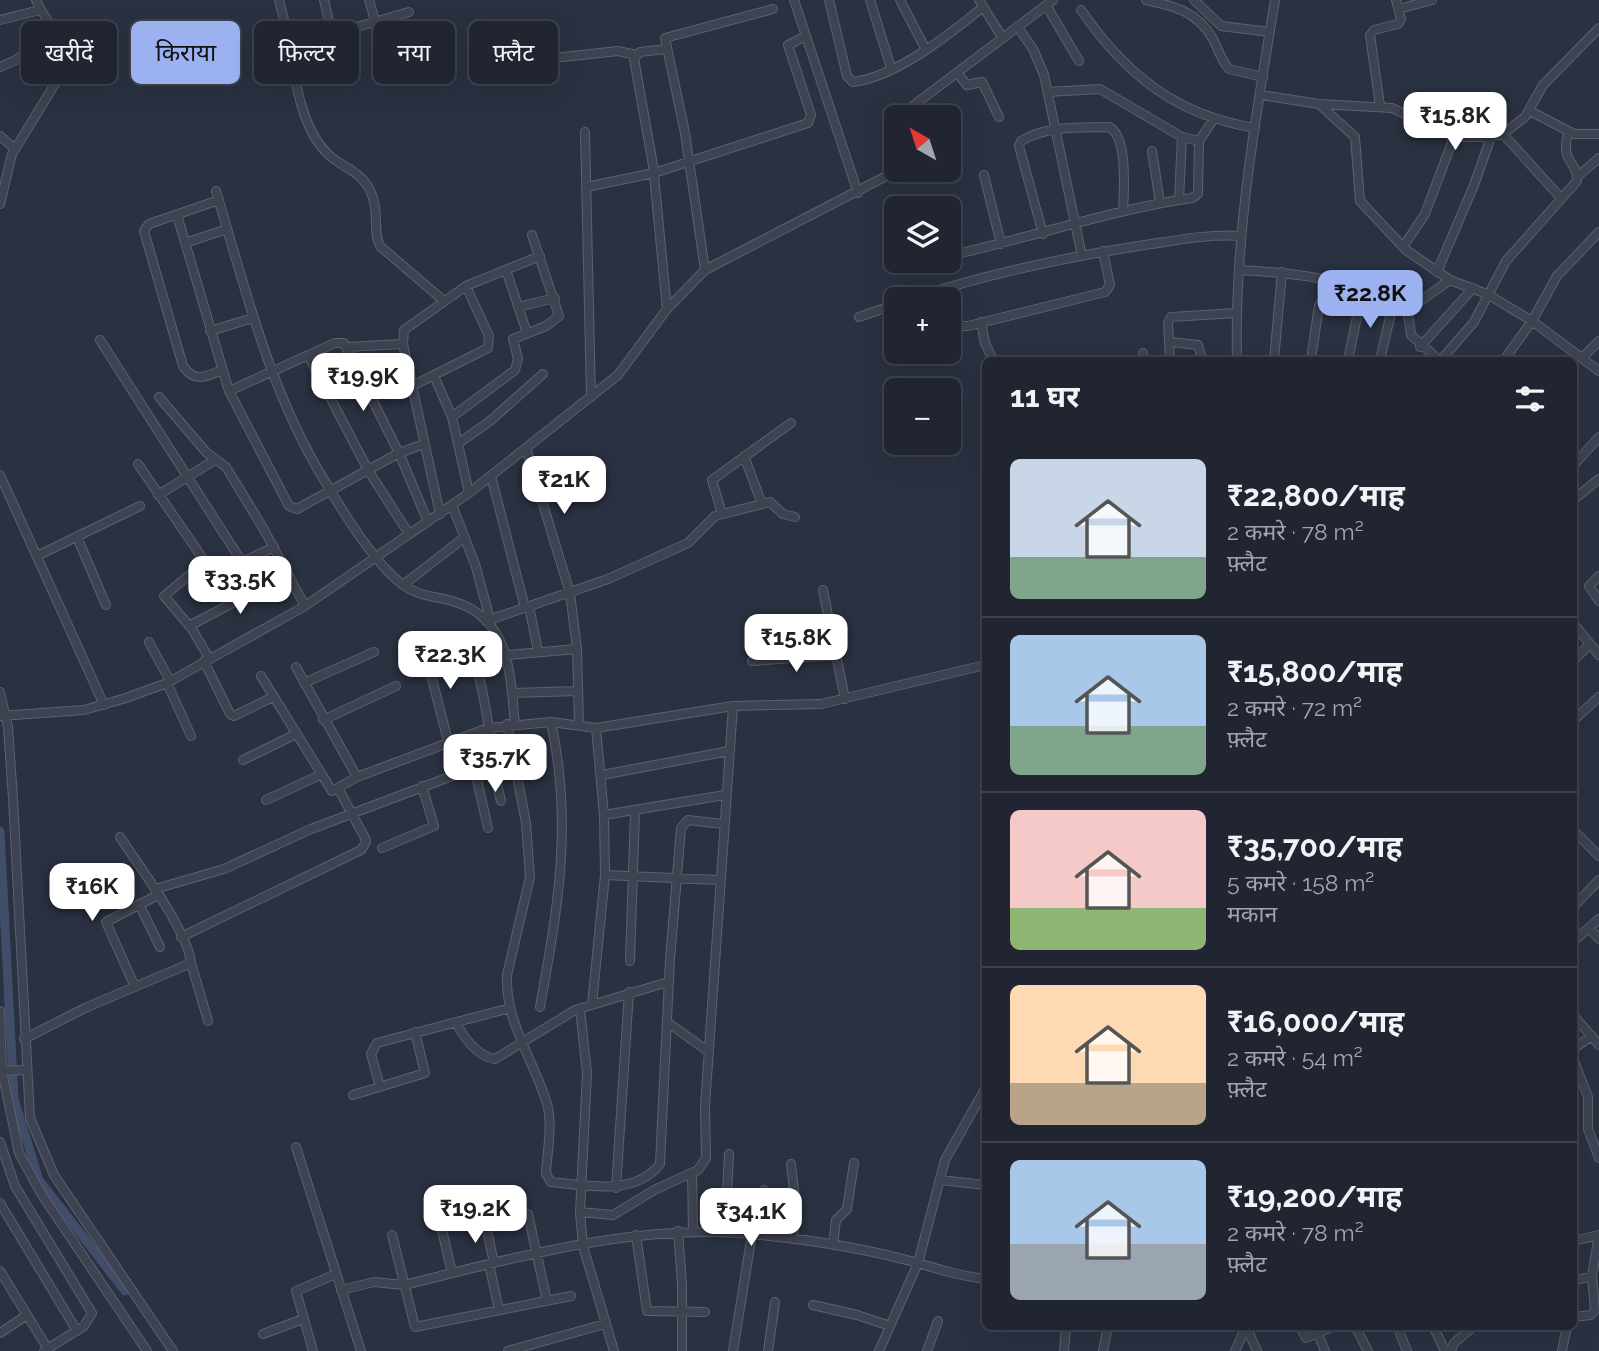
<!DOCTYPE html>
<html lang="hi">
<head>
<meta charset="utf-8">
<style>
	:root { --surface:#202531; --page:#282d39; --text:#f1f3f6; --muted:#a2a5ab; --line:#3d424d; --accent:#9bb1f0 }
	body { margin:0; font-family:Raleway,"Noto Sans Devanagari",sans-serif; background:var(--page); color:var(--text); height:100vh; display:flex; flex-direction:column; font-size:26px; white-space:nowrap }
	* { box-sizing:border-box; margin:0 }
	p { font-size:23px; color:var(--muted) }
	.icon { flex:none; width:38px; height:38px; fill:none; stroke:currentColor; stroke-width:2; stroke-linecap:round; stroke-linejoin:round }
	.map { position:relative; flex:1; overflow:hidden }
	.side { position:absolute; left:982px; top:357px; width:595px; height:973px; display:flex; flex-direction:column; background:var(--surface); border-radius:10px; box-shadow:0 7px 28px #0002,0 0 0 2px var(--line) }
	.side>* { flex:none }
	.hud { position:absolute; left:21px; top:21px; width:665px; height:63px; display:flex; gap:14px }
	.needle { width:46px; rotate:321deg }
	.buttons { position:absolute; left:884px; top:105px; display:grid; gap:14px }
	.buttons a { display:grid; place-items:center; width:77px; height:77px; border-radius:10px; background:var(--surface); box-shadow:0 7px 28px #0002,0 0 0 2px var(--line); font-size:35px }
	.price { position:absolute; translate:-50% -60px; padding:0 16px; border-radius:14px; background:#fff; color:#222; font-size:23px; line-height:46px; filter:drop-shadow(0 2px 4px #0008) }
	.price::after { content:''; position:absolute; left:50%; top:42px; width:21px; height:16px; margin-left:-10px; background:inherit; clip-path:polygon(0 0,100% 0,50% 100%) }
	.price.on { background:var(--accent); color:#111 }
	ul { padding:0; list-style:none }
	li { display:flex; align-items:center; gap:21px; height:175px; padding:0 28px }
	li+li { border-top:2px solid var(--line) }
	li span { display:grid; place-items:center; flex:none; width:196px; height:140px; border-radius:10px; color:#555 }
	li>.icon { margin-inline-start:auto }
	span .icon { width:84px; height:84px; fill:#fffc; stroke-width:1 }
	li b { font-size:30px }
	h2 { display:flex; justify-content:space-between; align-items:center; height:84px; padding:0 28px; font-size:30px }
	.tag { padding:0 24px; border-radius:10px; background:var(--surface); box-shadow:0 7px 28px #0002,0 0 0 2px var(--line); font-size:24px; line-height:63px }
	.tag.on { background:var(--accent); color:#111 }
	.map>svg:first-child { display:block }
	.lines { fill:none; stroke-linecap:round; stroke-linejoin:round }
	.canal { stroke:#414d69; stroke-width:9 }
	.minor-casing { stroke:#5c616f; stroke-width:10 }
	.minor { stroke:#3e4351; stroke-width:8 }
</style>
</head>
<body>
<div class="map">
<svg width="1599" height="1351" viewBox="0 0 1599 1351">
	<rect width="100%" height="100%" fill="#2a3141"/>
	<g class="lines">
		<!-- canal -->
		<path class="canal" d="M0,831L14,1099L39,1180L125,1291"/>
		<!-- minor casing -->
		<g class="minor-casing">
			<path id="minor" d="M279,0L290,44
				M324,0L340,70
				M369,0L375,21
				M794,0L858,193
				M829,0L847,76L853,82C896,77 950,34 983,7
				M870,0L891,68
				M900,0L926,50
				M979,0L1002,37
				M1146,0C1174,6 1197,11 1213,39C1218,49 1221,60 1229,69L1263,77
				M1194,0L1221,26L1270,32
				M1046,5L1079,61
				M1399,9L1432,0
				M1081,10C1126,75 1176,115 1255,128
				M0,20L40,10
				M1017,26L1033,49L1044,75L1082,256
				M331,29L297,37L290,44C294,78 302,131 329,155C342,167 357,170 367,185C382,208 371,234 381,247L444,301
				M332,34L409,12
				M666,49L640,52L634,59L653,165L667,309
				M535,60L618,51L636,55
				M0,67L16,60L54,31
				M958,74L967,85L982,82L999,117
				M1261,95L1319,104L1392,108L1454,137H1491L1503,134L1525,117L1543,85L1599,28
				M1319,104L1355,137L1360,201L1406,250L1450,280L1487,294L1532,321L1599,371
				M1380,106L1370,35L1374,30L1398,24L1401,19L1396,0
				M1530,111L1574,134H1599
				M898,117L1053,0
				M896,120V142
				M585,132L591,397
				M1503,134L1560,197
				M0,136L14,148
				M1199,141L1213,120
				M1152,151L1160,203
				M984,175L1001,244
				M1578,176L1599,158
				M586,187L654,173L808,123L811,115L788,45L806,36
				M216,191C246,291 270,393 326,483C344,514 374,563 403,585C418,596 435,596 452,601C511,617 510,675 515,724
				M219,200L149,224L144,231L183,366C195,383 205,377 222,370
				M1179,200L1182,137
				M0,204L12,154L66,66C69,40 45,23 36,0
				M177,215L229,391L289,506L297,509L399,453L424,444
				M1043,234L1019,146L1021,141C1048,125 1079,128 1109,127C1128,136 1124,190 1123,211
				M185,243L227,229
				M1403,247L1425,214L1454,137
				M948,256C1030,238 1109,210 1192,198L1198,194L1199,141L1182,137L1100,89L1047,92
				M506,270L527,333
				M705,270L685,133L665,38L773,9
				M1239,270C1280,272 1321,276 1361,288C1379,293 1394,303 1412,307L1450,280
				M1437,272L1474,185L1491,137
				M911,299C986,274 1067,257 1145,245C1178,240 1208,234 1241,236
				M1407,306L1411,335L1439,360
				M518,307L555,298
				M948,316L960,326H968L1105,292L1110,285L1103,251
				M859,317L896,304
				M981,322L985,343L993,360
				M210,331L253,318
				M100,340L242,562
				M1171,342L1198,345L1202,360
				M346,347L403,344
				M1420,347L1473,288
				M308,355L368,470L409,534
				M1582,358L1599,341
				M1143,360V353
				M1170,360L1168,323L1171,317L1236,313
				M1237,360C1234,239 1255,120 1275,0
				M1274,360L1282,272
				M1311,360L1319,305
				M1348,360L1363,288
				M1380,360L1394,300
				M1441,360L1474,322L1506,261L1577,181C1578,160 1560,165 1568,132
				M1504,360L1532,321L1557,276L1599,232
				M434,376L452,417L469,493
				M412,386L488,348L489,336L466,286
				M229,391L335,343H344L399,453L428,522
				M159,397L206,452L226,467L263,528L305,606
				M452,417L515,370L518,359L513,339L546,326L559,316L532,235
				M459,443L490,421L543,374
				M526,448L570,593L577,649L579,725
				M744,456L762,504
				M138,464L212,572L223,571L274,547
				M1573,466L1599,437
				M0,475L104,705
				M491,476L525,608
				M158,495L215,460
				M1573,500L1599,479
				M452,505L475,564L490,619
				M440,514L403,344L404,330L466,286L540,256
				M722,514L712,480L791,423
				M77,537L106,605
				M37,556L140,506
				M188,576L164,596L192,629L209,658
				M1599,576L1589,586L1599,601
				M403,585L465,537
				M823,590L845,699
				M529,606L538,651
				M486,621L608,579L688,543L715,516L770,502L783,514L795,517
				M1573,623L1599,655
				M189,626L277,580
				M149,642L170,681
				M424,648L448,741
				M507,655L577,649
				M204,661L230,714L234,716L273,697
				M752,661L837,655
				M1573,661L1590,644
				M296,667L357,777
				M261,676L332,791L357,777L488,728L551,722L596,728L733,706L821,704L985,665
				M167,683L191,736
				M304,683L374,652
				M0,692L8,727L13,799L30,1118L54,1175L173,1351
				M512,693L578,691
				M0,716L84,710L126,698L167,683L305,606L469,493L618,375L667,309L705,270L898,170
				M1576,718L1599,697
				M323,720L396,686
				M507,724L526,823L530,877L507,975C505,1023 534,1060 547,1104C553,1124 547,1153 546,1174L551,1182C586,1185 634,1197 660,1164L670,959L681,828L688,820L723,824
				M243,760L296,734
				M491,760L501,801
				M474,767L488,828
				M602,775L729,751
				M266,800L320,775
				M604,815L725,795
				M1573,830L1599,856
				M382,848L434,826L422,786
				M605,875L719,880
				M155,889L224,869L311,829L489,762C497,747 475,658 470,636
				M139,904L160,947
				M1573,907L1599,880
				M1589,928L1599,939
				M181,937L361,850L366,842L365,838L338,788
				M1573,942L1599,919
				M630,961L635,812
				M191,963L208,1021
				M135,987L106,922L158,895
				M592,1004L605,875L604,815L596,728
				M540,1007C558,907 573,824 551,722
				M580,1009L587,1073L580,1212L583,1246L614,1351
				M0,1011L2,1071L19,1153L42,1195L147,1351
				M1573,1015L1599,1045
				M456,1022C463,1037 478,1057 495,1059L575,1010L668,982
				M667,1022L709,1052
				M24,1039L85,1008L191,963C188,931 139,866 120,837
				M1573,1049L1592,1036
				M1573,1058L1588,1097V1129L1599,1158
				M0,1071L26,1070
				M380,1087L371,1054L377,1043L510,1008
				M353,1095L425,1073L415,1032
				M0,1142L15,1186L92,1313L84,1326L44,1351
				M296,1147L361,1351
				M791,1164L795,1200L793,1239
				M692,1173L693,1231
				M940,1180L985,1185
				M616,1188L629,992
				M0,1203L77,1331
				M580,1212L613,1215L656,1189L698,1170L706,1158L705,1106L733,706
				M528,1214L547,1301
				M485,1221L494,1263
				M441,1226L452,1273
				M678,1231L682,1284V1351
				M725,1232L729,1154
				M744,1233L749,1211L762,1205L764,1190
				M392,1235L415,1327L571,1296
				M636,1235L647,1311L705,1312
				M1573,1241L1599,1235
				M833,1245L836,1220L847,1209L854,1163
				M489,1264L499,1310
				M0,1271L48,1349
				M1573,1281L1592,1276
				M341,1290L374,1282L404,1285C514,1258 636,1223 750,1234C806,1239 864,1248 918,1263C941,1270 961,1276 985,1279
				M813,1305L857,1315L890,1326
				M1573,1317L1591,1315L1595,1310L1592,1276L1599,1235
				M1246,1326L1257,1351
				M1300,1326L1306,1338L1334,1326
				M1355,1326L1368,1351
				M1397,1326L1407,1351
				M1433,1326L1445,1351
				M0,1333L27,1315
				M263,1334L303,1319
				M1318,1334L1325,1351
				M313,1351L296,1291L336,1274
				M508,1351L605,1324
				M733,1351L752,1234
				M768,1351L775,1302
				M879,1351L918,1263L945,1160L985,1089
				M927,1351L938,1321
				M1064,1351L1066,1326
				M1103,1351L1108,1326
				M1235,1351L1246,1327
				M1451,1351L1454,1343L1474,1326
				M1562,1351L1567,1326"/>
		</g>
		<!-- minor -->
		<use href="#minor" class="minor"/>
	</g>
</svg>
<div class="buttons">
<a><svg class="needle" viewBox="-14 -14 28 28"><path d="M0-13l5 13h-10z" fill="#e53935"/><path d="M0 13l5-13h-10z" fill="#a2a5ab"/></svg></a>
<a><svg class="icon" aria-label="layers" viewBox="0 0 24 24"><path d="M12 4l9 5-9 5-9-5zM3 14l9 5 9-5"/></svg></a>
<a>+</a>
<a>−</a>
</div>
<b class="price" style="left:1455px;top:152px">₹15.8K</b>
<b class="price on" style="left:1370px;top:330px">₹22.8K</b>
<b class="price" style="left:363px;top:413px">₹19.9K</b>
<b class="price" style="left:564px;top:516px">₹21K</b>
<b class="price" style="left:240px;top:616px">₹33.5K</b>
<b class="price" style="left:796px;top:674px">₹15.8K</b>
<b class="price" style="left:450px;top:691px">₹22.3K</b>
<b class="price" style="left:495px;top:794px">₹35.7K</b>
<b class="price" style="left:92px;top:923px">₹16K</b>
<b class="price" style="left:475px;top:1245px">₹19.2K</b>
<b class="price" style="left:751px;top:1248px">₹34.1K</b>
<div class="hud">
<a class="tag">खरीदें</a>
<a class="tag on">किराया</a>
<a class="tag">फ़िल्टर</a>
<a class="tag">नया</a>
<a class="tag">फ़्लैट</a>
</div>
<section class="side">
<h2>11 घर<svg class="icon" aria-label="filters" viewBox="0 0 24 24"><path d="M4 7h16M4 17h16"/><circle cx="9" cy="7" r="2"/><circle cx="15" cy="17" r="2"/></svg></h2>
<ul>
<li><span style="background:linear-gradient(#c9d6e8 70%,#7fa58c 0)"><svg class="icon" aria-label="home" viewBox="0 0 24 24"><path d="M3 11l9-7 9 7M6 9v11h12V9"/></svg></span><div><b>₹22,800/माह</b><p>2 कमरे · 78 m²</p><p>फ़्लैट</p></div></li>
<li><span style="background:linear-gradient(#a9c7e8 65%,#7fa58c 0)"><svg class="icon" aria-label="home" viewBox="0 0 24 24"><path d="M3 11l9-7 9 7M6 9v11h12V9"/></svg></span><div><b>₹15,800/माह</b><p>2 कमरे · 72 m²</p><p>फ़्लैट</p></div></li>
<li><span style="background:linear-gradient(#f6c9c9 70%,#8fb573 0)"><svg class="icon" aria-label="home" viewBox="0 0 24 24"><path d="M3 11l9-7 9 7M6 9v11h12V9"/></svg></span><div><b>₹35,700/माह</b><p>5 कमरे · 158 m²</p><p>मकान</p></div></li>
<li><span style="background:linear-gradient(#ffd9b3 70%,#b9a48a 0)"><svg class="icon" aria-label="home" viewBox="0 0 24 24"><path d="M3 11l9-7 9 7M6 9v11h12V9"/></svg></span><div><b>₹16,000/माह</b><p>2 कमरे · 54 m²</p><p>फ़्लैट</p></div></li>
<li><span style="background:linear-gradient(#a9c7e8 60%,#9aa5b1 0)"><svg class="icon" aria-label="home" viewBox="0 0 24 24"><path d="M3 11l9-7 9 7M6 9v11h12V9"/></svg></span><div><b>₹19,200/माह</b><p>2 कमरे · 78 m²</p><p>फ़्लैट</p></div></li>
</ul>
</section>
</div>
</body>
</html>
